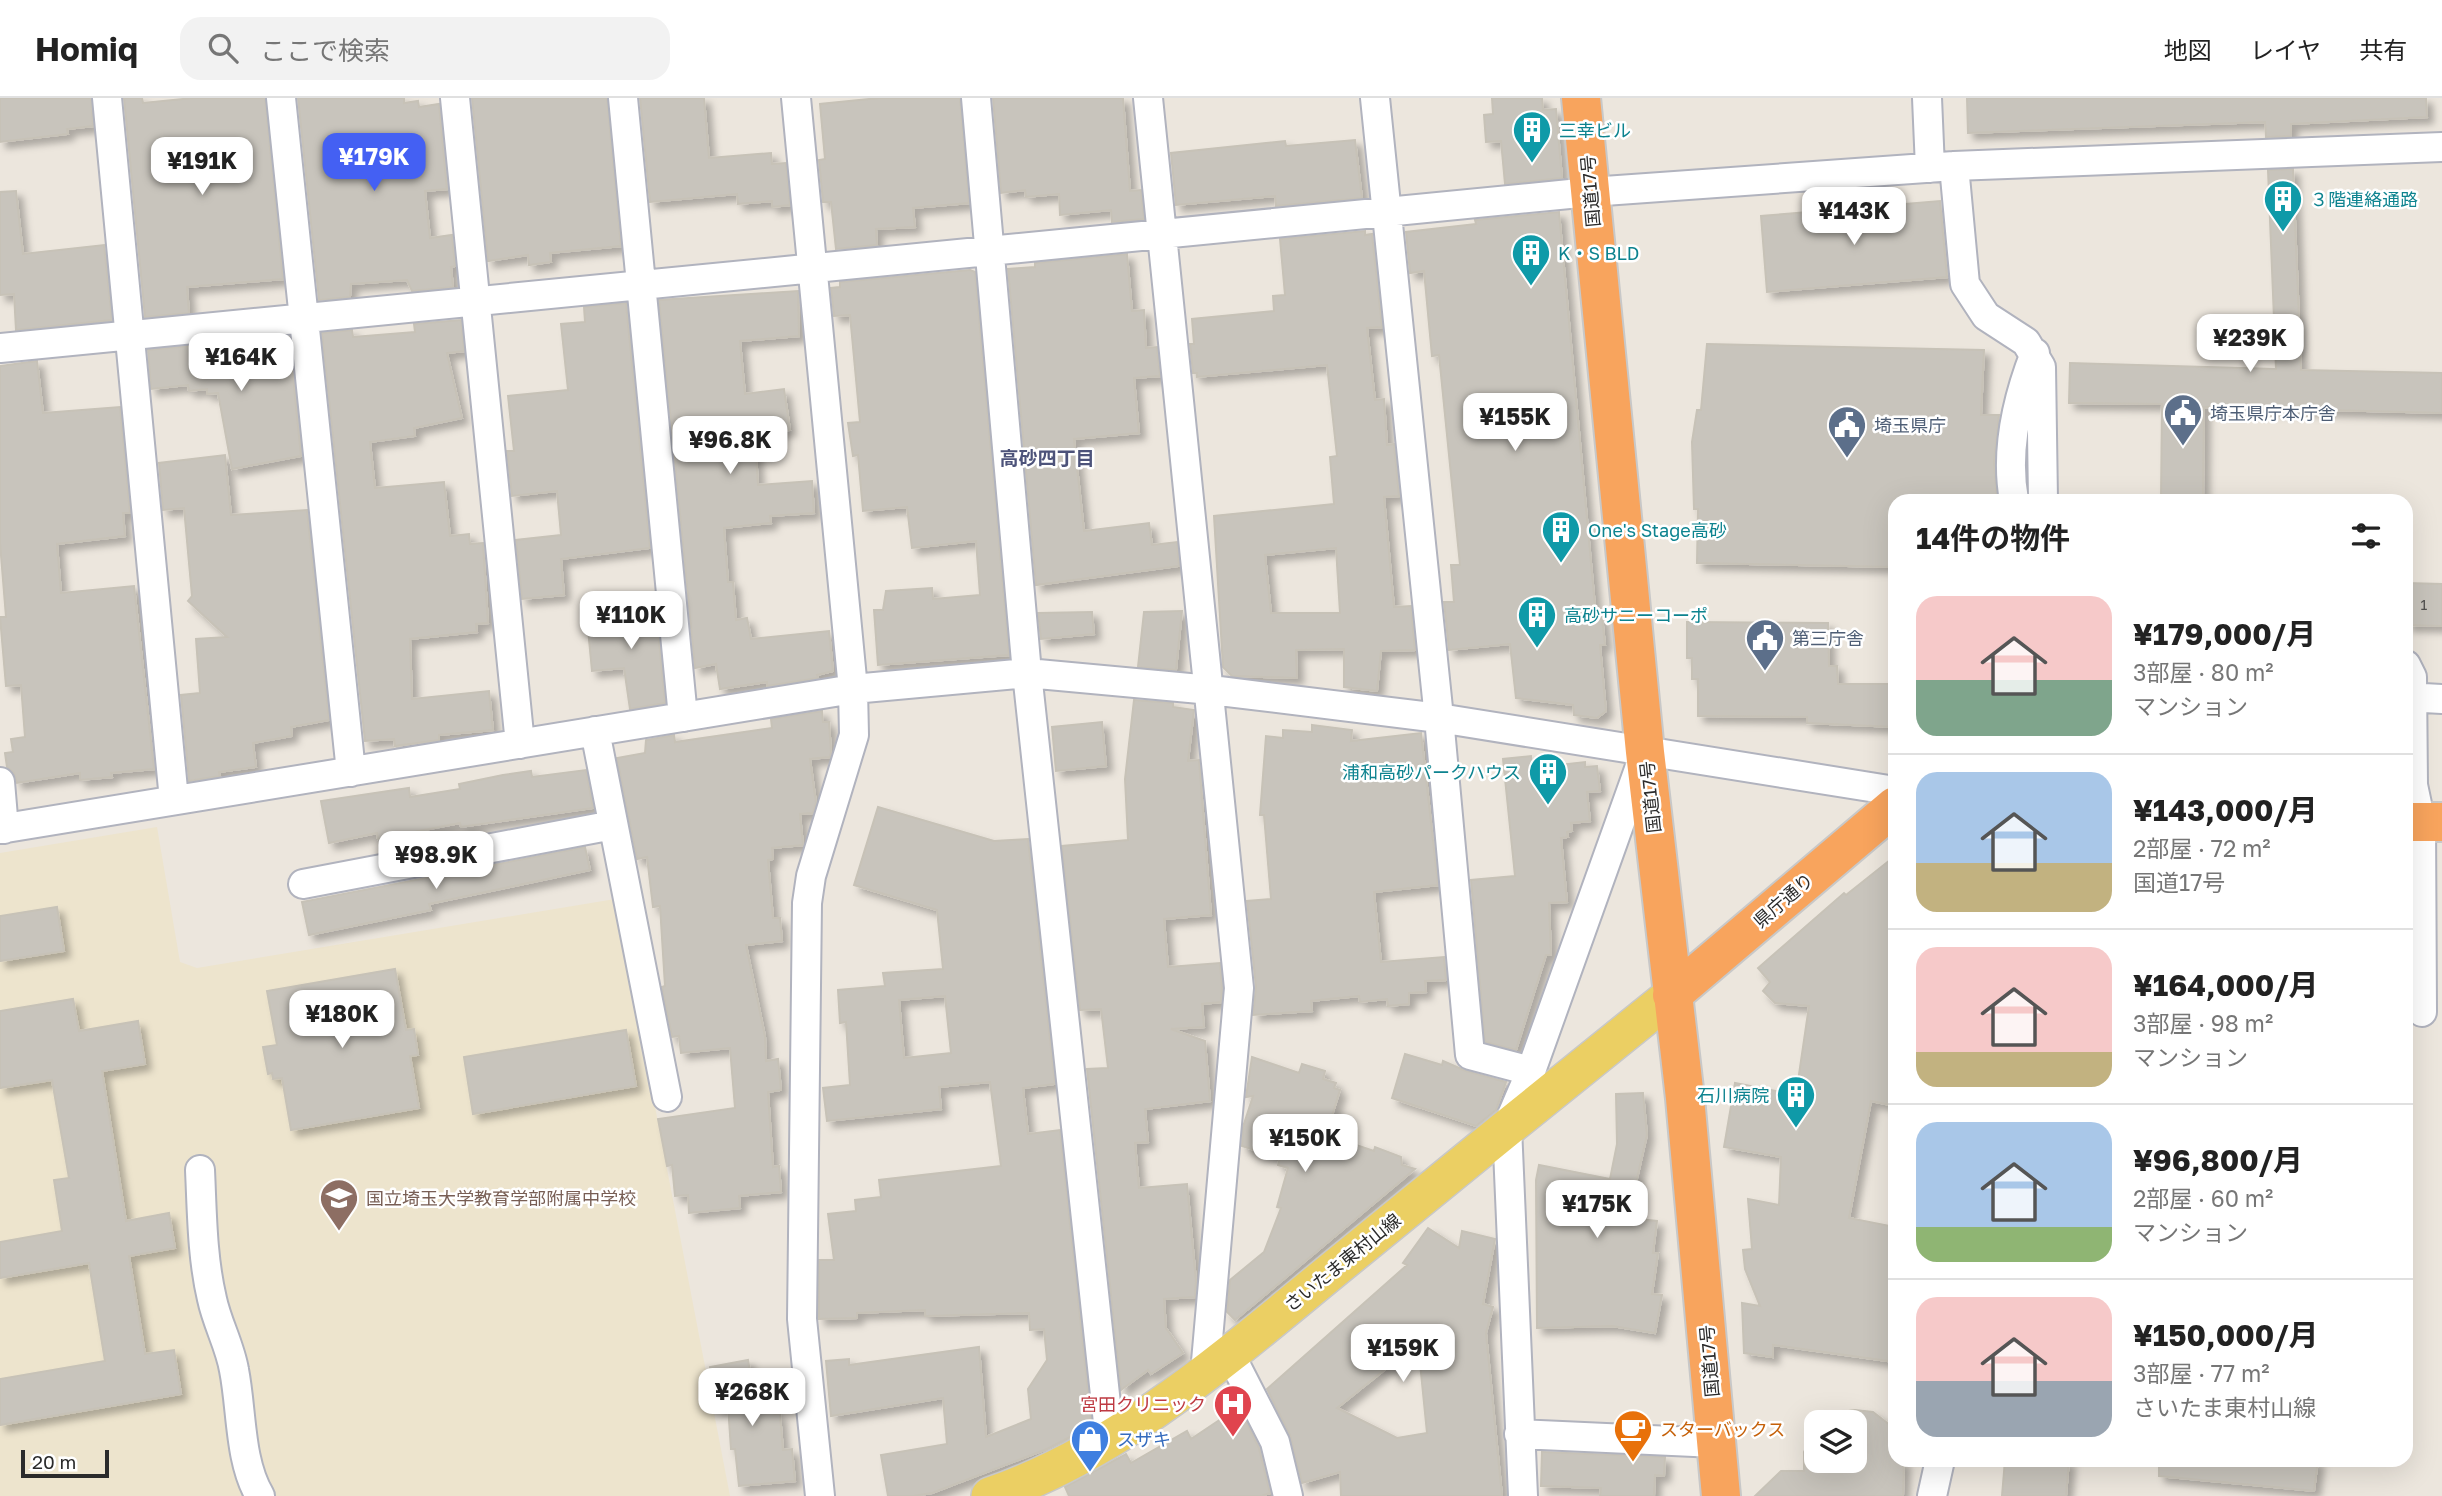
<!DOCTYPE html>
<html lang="ja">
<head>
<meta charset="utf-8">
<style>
	:root { --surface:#fff; --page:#f2f2f2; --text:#222; --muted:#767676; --line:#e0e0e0; --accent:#4460f3 }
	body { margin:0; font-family:"Golos Text","Noto Sans JP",sans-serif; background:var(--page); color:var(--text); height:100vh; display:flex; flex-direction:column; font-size:26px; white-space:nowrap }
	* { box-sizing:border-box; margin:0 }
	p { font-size:23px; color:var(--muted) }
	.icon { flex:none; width:38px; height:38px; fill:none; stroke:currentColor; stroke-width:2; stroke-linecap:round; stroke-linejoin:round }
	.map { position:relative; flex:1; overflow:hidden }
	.details { position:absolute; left:1888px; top:396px; width:525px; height:973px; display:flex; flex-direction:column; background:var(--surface); border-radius:21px; box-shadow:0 7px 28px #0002 }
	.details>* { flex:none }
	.buttons { position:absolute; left:1804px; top:1312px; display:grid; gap:14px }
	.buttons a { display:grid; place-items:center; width:63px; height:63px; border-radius:14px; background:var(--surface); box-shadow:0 7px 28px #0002; font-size:35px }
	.scale { position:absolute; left:21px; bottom:18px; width:88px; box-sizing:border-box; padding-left:7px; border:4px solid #2b2b2b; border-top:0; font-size:19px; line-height:24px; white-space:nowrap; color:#2b2b2b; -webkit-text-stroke:5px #fff; paint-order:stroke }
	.price { position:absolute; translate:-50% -60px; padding:0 16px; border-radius:14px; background:#fff; color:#222; font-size:23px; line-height:46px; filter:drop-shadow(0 2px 4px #0008) }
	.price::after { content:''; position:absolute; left:50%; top:42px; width:21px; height:16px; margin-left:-10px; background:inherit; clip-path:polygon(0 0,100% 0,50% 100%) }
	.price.selected { background:var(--accent); color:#fff }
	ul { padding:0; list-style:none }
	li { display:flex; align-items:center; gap:21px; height:175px; padding:0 28px }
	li+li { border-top:2px solid var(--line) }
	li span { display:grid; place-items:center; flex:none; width:196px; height:140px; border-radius:21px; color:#555 }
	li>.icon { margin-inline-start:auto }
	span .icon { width:84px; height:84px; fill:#fffc; stroke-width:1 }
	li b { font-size:30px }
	h2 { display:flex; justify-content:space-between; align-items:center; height:84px; padding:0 28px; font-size:30px }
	header { display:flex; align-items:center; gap:42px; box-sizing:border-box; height:98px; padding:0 35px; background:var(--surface); border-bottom:2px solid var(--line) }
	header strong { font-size:33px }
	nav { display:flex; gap:38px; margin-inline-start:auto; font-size:24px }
	.search { width:490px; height:63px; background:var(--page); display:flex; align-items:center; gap:18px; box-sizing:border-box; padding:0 24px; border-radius:21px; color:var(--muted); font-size:26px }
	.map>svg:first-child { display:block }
	.education { fill:#ede4cd }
	.building { fill:#c8c4bc; stroke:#c7c2b7; stroke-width:2; fill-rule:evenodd; filter:url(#shadow) }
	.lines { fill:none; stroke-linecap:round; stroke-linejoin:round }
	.minor-casing { stroke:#b1b3be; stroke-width:32 }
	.major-casing { stroke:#c8c8c8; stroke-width:40 }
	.highway-casing { stroke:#c8c8c8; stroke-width:42 }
	.minor { stroke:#fff; stroke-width:28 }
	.major { stroke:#ebcf63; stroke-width:37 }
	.highway { stroke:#f8a45d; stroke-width:38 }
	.labels { text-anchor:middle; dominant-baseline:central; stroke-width:5; stroke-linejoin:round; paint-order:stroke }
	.number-label { font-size:14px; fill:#52514f }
	.culture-label { font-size:18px; fill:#0d838f; stroke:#fff; text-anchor:start }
	.street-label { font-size:18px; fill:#2b2b2b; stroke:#fff }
	.service-label { font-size:18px; fill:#4e5e75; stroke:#fff; text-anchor:start }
	.education-label { font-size:18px; fill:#785e54; stroke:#fff; text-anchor:start }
	.health-label { font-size:18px; fill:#be3a42; stroke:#fff; text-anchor:end }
	.food-label { font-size:18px; fill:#c56008; stroke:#fff; text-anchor:start }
	.shop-label { font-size:18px; fill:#366cbe; stroke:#fff; text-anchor:start }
	.neighbourhood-label { font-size:19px; font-weight:bold; fill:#4d537a; stroke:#fff }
</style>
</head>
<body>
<header>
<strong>Homiq</strong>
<div class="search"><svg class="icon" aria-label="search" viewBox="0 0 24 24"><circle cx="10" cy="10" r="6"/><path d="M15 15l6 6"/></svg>ここで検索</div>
<nav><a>地図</a><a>レイヤ</a><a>共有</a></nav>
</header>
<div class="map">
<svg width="2442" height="1398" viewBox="0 0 2442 1398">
	<defs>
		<filter id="shadow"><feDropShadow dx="6" dy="6" stdDeviation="3.5" flood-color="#0004"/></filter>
	</defs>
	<rect width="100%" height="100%" fill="#ece6dd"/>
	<!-- education -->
	<path class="education" d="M157,729L180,864L197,870L615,801L730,1398H0V755Z"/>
	<!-- building -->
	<path class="building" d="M0,0H91L93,28L67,31L68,36L0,44Z
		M124,0H142L143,5L193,0H265L283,181L187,189L189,215L145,219Z
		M298,0H404V5L418,3L419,9L439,6L447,91L425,93L430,140L452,137L455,168L451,169L453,189L412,193L407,182L351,186L350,199L319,202Z
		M472,0H607L621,148L550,155L551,164L529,167L528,157L488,163Z
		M640,0H704L709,60L771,55L772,66L786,65L790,107L772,109V103L738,106L737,96L650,104Z
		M879,0H960L969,105L913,110L915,129L876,131L877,147L836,151L831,104H823L819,62L825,61L820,6Z
		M993,0H1123L1130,93L1141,92L1144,121L1112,124L1111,112L1060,117L1059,96L1026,99L1025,92L1001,95Z
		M1492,0H1542L1543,12L1556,11L1562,80L1505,86L1501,43L1486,44L1484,17L1493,16Z
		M1967,0H2426L2427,19L2291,26V38L2266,39L2265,24L1968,35Z
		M1355,42L1362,100L1276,108L1275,98L1176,107L1171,55L1285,43L1286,48Z
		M2293,71L2301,272L2442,275V315L2204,309L2203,402H2161L2162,306L2069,305L2070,265L2276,271L2268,72Z
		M16,93L23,156L104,147L112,222L16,232L14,196L0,197V94Z
		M1940,103L1947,179L1767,194L1761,118Z
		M1559,114L1596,519L1602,518L1605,547H1600L1606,613L1597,620L1574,617L1573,607L1516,600L1510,546L1449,552L1444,504H1454L1451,467H1460L1439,257L1432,258L1424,173L1410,175L1406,134L1476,126L1475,122Z
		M1365,133V137L1372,136L1382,229L1367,230L1375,302L1384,301L1387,347L1394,346L1399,398L1384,399L1394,509L1411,508L1415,552L1381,553L1377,593L1344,589V551L1296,552L1297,580L1232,578L1223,569L1214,418L1334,406L1330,359L1337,358L1327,267L1197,279V275H1193L1190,246H1194L1192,221L1274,213L1273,198L1285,197L1280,141ZM1336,450L1340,515H1271L1265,457Z
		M1127,156L1132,213L1144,212L1146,250L1157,249L1160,278L1134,280L1139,335L1074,341L1084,433L1149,425L1152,447L1177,444L1179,468L1036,487L1008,171L1035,169V165Z
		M970,172L975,174L1009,557L878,567L874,512H883L886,493L932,490L933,501L980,497L976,443L912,450L907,409L863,413L858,357L853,358L848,325L860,324L850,217L834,218L831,190L840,189V184Z
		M798,193L799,238L740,243L745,296L784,291L790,332L755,337L758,387L812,383L814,415L770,418L771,425L724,430L728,484H733L736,522L747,520L751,541L829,533L833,573L817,577L818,580L767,588V584L720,591L716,566L695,570L659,202Z
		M626,205L650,450L561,461L564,497L522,501L516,442L561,437L557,393L512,398L507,353H514L508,298L568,292L561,226L585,224L584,209Z
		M461,222L464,253L447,255L462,320L414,330L415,338L370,344L375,390L444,384L450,438L469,436L470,446L483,445L488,525L476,526L477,534L410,541L412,601L489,593L493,632L439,637V642L395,648L394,641L365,643L322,235L352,232L353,239L415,234L414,226Z
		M289,238L301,358L232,371L218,295L207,296V291L189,293L188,287L151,291L148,252Z
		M1707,246L1984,252L1981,317H1999L1994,364L1997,402H1895V469L1697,465L1698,411H1694L1692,344L1697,312H1701Z
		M37,263L43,315L120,309L130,415H123L125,438L57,446L61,495L134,488L154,671L111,675L112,679L80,682V675L17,685L14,675L7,669L5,655L13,654L11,641L25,639L21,587L6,588L0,519H6L0,445V268Z
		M225,357L231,417L307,412L329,622L291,629L292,638L253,645L256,669L219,674L220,678L189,683L181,597L200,595L196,541L227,539L188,503L192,498L184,410L163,412L159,365Z
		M2406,485L2442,486V528L2406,527Z
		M655,502L665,605L630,611L624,570L592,573L587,521L620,518L618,506Z
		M1182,513L1176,572L1138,569L1144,514Z
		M1092,514L1094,536L1041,541L1038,515Z
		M1687,524L1828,525L1829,568H1837L1838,586H1895V629L1807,625V619L1698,618V581H1692V560H1687Z
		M1134,602L1173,605V609L1194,612L1188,663L1199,662L1211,817L1164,821L1168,869L1220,865L1222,890L1221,904L1202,906L1204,929L1171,931L1205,943L1210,1003L1145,1011L1148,1044L1135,1045L1139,1090L1187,1086L1196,1183L1195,1199L1164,1201L1166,1230L1183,1255L1151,1276L1148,1272L1121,1292L1087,971L1108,970L1101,911L1080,912L1062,748L1128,742L1125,681Z
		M822,613L823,624H829L831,654L830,659L810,661L816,705L813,715L800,716L803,747L772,750L773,761L768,762L773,820H780L782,843L746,847L765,938L766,963L778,961L781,992L768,994L773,1069L779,1068L781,1094L739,1098L740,1110L689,1115L688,1097L675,1098L672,1067L667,1068L658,1021L735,1010L730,950L681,955L679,938L672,939L662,889L665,888L660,808L653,809L647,759L637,761L617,660L645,655L646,642L674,637L675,644L772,630L771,621Z
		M1102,624L1106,668L1056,673L1052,629Z
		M1312,627L1352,632L1351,643L1421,635L1438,787L1374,794L1381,864L1444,859L1446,882L1425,883L1426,894L1409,895V906L1388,908L1387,901L1360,904L1359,898L1311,903L1312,913L1253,917L1256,889L1247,803L1271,801L1264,717H1260L1266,638L1283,640V632L1312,634Z
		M1531,658L1532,670L1585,664V669L1597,668L1600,693L1587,694L1590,723L1571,725L1572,733L1567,734L1568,739L1561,740L1567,804L1549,805L1551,857H1546L1516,952L1485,944L1471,782L1515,778L1503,661Z
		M586,672L593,710L461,729L460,725L378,741L377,735L329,745L321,703L409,690L410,699L460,691L459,686L503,677L531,673L532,679Z
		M878,709L994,743L1028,741L1055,986L1023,990L1028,1036L1060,1032L1091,1322L1078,1329L1080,1334L1047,1351L932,1395L914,1398H888L881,1357L947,1346L943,1300L831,1318L826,1263L849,1261V1267L979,1249L986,1339L1031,1321L1028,1291L1047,1262L1044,1231L1030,1232L1029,1215L925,1218V1212L857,1215V1220L819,1221V1162H834L828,1116L856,1113L855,1102L881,1099L879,1082L1001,1068L990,984L939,989L941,1011L827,1023L823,990L850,987L846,924L840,925L838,892L885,888L883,875L943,871L937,812L854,787ZM945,898L951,955L904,960L899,902Z
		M585,749L590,772L429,806L431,812L309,837L302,804Z
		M1895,758V1008L1871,1003L1849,1120L1895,1129V1264L1773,1247V1259L1744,1255L1742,1205L1760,1208L1745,1171L1743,1152L1752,1151L1748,1101L1779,1107L1781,1059L1724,1049L1735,985L1796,997L1809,908L1775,905L1763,893L1770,884L1758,870L1844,795L1846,797Z
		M57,809L64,853L0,863V818Z
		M395,871L406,932L414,931L418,957L410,958L419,1010L291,1032L282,980L273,981L272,975L268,976L263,949L277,947L267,893Z
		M73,901L79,933L138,923L145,966L102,973L126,1123L169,1115L175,1150L129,1158L145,1256L174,1252L181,1296L0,1327V1281L105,1263L89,1165L0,1180V1144L62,1133L54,1082L69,1080L52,982L0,990V913Z
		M626,932L636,988L473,1016L464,959Z
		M1405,956L1442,967L1443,963L1466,973L1506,984L1496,1012L1476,1028L1392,1000Z
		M1252,959L1299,975L1302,966L1325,973L1323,981L1336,985L1334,990L1340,992L1326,1037L1374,1053L1375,1049L1401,1059L1402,1067L1415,1071L1235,1222L1227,1214L1230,1182L1264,1154L1281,1110L1277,1109L1288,1070L1278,1067L1280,1060L1242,1048L1243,1029L1253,998L1246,999Z
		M1643,995L1647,1037L1628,1120L1657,1123L1653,1155H1658L1652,1196L1662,1197L1655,1235L1612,1228L1537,1230L1536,1082L1539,1067L1610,1081L1617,1046L1616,996Z
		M1428,1130L1459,1150L1462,1133L1495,1141L1483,1206L1493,1209L1486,1235L1502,1398H1341L1340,1374L1302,1385L1290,1337L1267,1291L1407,1167L1403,1165ZM1418,1245L1427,1335L1397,1340L1337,1310Z
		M748,1262L756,1308L773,1306L774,1316H780L783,1352L792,1351L795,1383L739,1388L735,1351H731L728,1308L717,1310L710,1269Z
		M1239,1309L1259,1350L1270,1395L1261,1398H1069L1065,1389L1115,1362L1126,1356L1131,1365L1187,1333L1191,1341Z
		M1855,1312L1873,1314L1895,1331V1362H1904L1903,1398H1755L1781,1373H1804V1354L1816,1330V1363H1855V1325H1821L1828,1316Z
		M1542,1354L1665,1359L1664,1378L1655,1377L1654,1398H1600L1601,1390L1541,1388Z
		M2005,1362H2069L2066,1398H2002Z
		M2159,1362H2318L2314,1393L2159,1378Z"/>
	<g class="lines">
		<!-- minor casing -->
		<g class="minor-casing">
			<path id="minor" d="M107,0L174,702
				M281,0L351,674
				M455,0L520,646
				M623,0L683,619
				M796,0L853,591L854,637L811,778L807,805L802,1221L820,1398
				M976,0L1027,575L1110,1343
				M1148,0L1239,890L1205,1275
				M1375,0L1439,620L1470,957L1531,973
				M1927,0L1930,70
				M1954,68L1965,186L1986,218L2026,244L2041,269L2043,402
				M0,250L1590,94L1954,68L2442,49
				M2014,402C2005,353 2017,301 2035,255
				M2406,567L2412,579L2413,687L2421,725L2422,914
				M2406,599L2442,601
				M595,633L667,999
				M0,684L4,731
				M0,731L853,591L1027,575L1211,592L1439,620L1895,693
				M303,786L613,727
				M200,1072C202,1114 202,1159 212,1201C217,1225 230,1248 234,1272C242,1312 239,1363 260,1398
				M1230,1256L1275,1344L1288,1398
				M1519,1336L1716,1345
				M1523,1398L1507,1029L1531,973L1643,660
				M1932,1398L1940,1362"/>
		</g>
		<!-- major casing -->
		<g class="major-casing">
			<path id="major" d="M990,1398C1127,1351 1239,1248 1350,1158C1457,1070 1564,984 1672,897"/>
		</g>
		<!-- highway casing -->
		<g class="highway-casing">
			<path id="highway" d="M1581,0L1645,654L1685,1000L1721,1398
				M2406,724H2442
				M1672,897L1895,708"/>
		</g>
		<!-- minor -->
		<use href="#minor" class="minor"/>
		<!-- major -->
		<use href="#major" class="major"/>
		<!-- highway -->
		<use href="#highway" class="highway"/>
	</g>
	<!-- icons -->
	<defs>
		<g id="building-pin" transform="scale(2.0125)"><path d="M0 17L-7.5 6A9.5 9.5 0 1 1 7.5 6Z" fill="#0f9aa8" stroke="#fff"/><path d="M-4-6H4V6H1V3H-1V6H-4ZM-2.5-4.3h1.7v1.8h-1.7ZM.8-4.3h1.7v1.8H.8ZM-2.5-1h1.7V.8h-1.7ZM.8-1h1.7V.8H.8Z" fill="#fff"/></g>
		<g id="civic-pin" transform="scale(2.0125)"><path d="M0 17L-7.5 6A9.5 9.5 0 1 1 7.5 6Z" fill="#5c6f8a" stroke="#fff"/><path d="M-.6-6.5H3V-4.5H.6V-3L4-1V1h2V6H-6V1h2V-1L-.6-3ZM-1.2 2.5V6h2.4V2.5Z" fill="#fff"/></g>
		<g id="school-pin" transform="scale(2.0125)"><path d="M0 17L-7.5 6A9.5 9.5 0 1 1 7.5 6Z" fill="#8d6e63" stroke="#fff"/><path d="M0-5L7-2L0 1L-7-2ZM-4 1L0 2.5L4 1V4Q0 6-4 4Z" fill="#fff"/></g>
		<g id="hospital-pin" transform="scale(2.0125)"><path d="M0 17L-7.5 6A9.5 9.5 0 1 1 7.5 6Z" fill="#e0444e" stroke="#fff"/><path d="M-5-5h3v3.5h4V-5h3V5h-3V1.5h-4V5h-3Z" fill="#fff"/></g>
		<g id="cafe-pin" transform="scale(2.0125)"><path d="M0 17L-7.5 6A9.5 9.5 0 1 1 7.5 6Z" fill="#e8710a" stroke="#fff"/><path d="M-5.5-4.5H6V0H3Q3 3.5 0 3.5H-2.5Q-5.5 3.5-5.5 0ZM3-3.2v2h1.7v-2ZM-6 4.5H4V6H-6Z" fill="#fff"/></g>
		<g id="shop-pin" transform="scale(2.0125)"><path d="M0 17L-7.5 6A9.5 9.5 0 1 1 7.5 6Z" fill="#3f7fe0" stroke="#fff"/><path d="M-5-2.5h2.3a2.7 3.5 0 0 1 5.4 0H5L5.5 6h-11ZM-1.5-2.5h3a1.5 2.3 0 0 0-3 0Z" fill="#fff"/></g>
	</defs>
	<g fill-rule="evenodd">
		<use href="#building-pin" x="1532" y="32"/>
		<use href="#building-pin" x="2283" y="101"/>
		<use href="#building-pin" x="1531" y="155"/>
		<use href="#civic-pin" x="2183" y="315"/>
		<use href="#civic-pin" x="1847" y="327"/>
		<use href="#building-pin" x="1561" y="432"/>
		<use href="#building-pin" x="1537" y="517"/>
		<use href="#civic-pin" x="1765" y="540"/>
		<use href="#building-pin" x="1548" y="674"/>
		<use href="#building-pin" x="1796" y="997"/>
		<use href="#school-pin" x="339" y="1100"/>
		<use href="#hospital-pin" x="1233" y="1306"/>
		<use href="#cafe-pin" x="1633" y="1331"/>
		<use href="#shop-pin" x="1090" y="1341"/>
	</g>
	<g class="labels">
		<!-- number labels -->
		<g class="number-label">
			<text x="2424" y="506">1</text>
		</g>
		<!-- culture labels -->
		<g class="culture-label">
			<text x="1559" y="32">三幸ビル</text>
			<text x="2310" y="101">３階連絡通路</text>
			<text x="1558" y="155">K・S BLD</text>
			<text x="1588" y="432">One's Stage高砂</text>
			<text x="1564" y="517">高砂サニーコーポ</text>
			<text x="1521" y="674" text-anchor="end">浦和高砂パークハウス</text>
			<text x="1769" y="997" text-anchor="end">石川病院</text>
		</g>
		<!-- street labels -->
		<g class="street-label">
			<text transform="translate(1590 93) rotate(-95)">国道17号</text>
			<text transform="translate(1650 699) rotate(-96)">国道17号</text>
			<text transform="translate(1783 802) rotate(-41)">県庁通り</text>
			<text transform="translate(1342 1164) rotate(-39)">さいたま東村山線</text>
			<text transform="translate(1709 1263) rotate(-95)">国道17号</text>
		</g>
		<!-- service labels -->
		<g class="service-label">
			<text x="2210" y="315">埼玉県庁本庁舎</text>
			<text x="1874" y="327">埼玉県庁</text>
			<text x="1792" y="540">第三庁舎</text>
		</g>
		<!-- education labels -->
		<g class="education-label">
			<text x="366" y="1100">国立埼玉大学教育学部附属中学校</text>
		</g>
		<!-- health labels -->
		<g class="health-label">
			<text x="1206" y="1306">宮田クリニック</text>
		</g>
		<!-- food labels -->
		<g class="food-label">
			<text x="1660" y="1331">スターバックス</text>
		</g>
		<!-- shop labels -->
		<g class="shop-label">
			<text x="1117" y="1341">スザキ</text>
		</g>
		<!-- neighbourhood labels -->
		<g class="neighbourhood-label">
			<text x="1047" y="359">高砂四丁目</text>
		</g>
	</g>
</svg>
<div class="buttons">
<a><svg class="icon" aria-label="layers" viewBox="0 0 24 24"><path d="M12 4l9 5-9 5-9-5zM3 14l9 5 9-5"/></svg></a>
</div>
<div class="scale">20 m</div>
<b class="price selected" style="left:374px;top:95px">¥179K</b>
<b class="price" style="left:202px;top:99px">¥191K</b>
<b class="price" style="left:1854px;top:149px">¥143K</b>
<b class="price" style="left:2250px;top:276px">¥239K</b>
<b class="price" style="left:241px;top:295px">¥164K</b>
<b class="price" style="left:1515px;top:355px">¥155K</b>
<b class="price" style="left:730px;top:378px">¥96.8K</b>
<b class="price" style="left:631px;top:553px">¥110K</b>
<b class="price" style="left:436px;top:793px">¥98.9K</b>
<b class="price" style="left:342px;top:952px">¥180K</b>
<b class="price" style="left:1305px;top:1076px">¥150K</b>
<b class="price" style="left:1597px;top:1142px">¥175K</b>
<b class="price" style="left:1403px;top:1286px">¥159K</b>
<b class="price" style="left:752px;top:1330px">¥268K</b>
<section class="details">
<h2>14件の物件<svg class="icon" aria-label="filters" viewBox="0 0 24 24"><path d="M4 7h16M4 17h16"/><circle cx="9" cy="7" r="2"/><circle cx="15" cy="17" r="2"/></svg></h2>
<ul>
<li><span style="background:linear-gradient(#f6c9c9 60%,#7fa58c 0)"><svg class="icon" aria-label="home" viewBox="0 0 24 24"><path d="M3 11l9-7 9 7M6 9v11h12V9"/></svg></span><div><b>¥179,000/月</b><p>3部屋 · 80 m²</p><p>マンション</p></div></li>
<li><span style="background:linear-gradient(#a9c7e8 65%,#c2b280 0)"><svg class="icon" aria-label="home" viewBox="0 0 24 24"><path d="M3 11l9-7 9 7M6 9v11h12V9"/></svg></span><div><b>¥143,000/月</b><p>2部屋 · 72 m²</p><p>国道17号</p></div></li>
<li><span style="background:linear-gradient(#f6c9c9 75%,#c2b280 0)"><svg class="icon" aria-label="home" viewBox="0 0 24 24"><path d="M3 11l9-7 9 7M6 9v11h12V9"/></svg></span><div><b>¥164,000/月</b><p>3部屋 · 98 m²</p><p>マンション</p></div></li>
<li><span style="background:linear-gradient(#a9c7e8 75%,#8fb573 0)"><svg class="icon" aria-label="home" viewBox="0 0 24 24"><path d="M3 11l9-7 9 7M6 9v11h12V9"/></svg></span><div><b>¥96,800/月</b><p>2部屋 · 60 m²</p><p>マンション</p></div></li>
<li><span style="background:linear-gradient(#f6c9c9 60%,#9aa5b1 0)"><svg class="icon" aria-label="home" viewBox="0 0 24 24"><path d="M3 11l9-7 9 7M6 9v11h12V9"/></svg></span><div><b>¥150,000/月</b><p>3部屋 · 77 m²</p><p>さいたま東村山線</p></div></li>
</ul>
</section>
</div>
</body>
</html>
